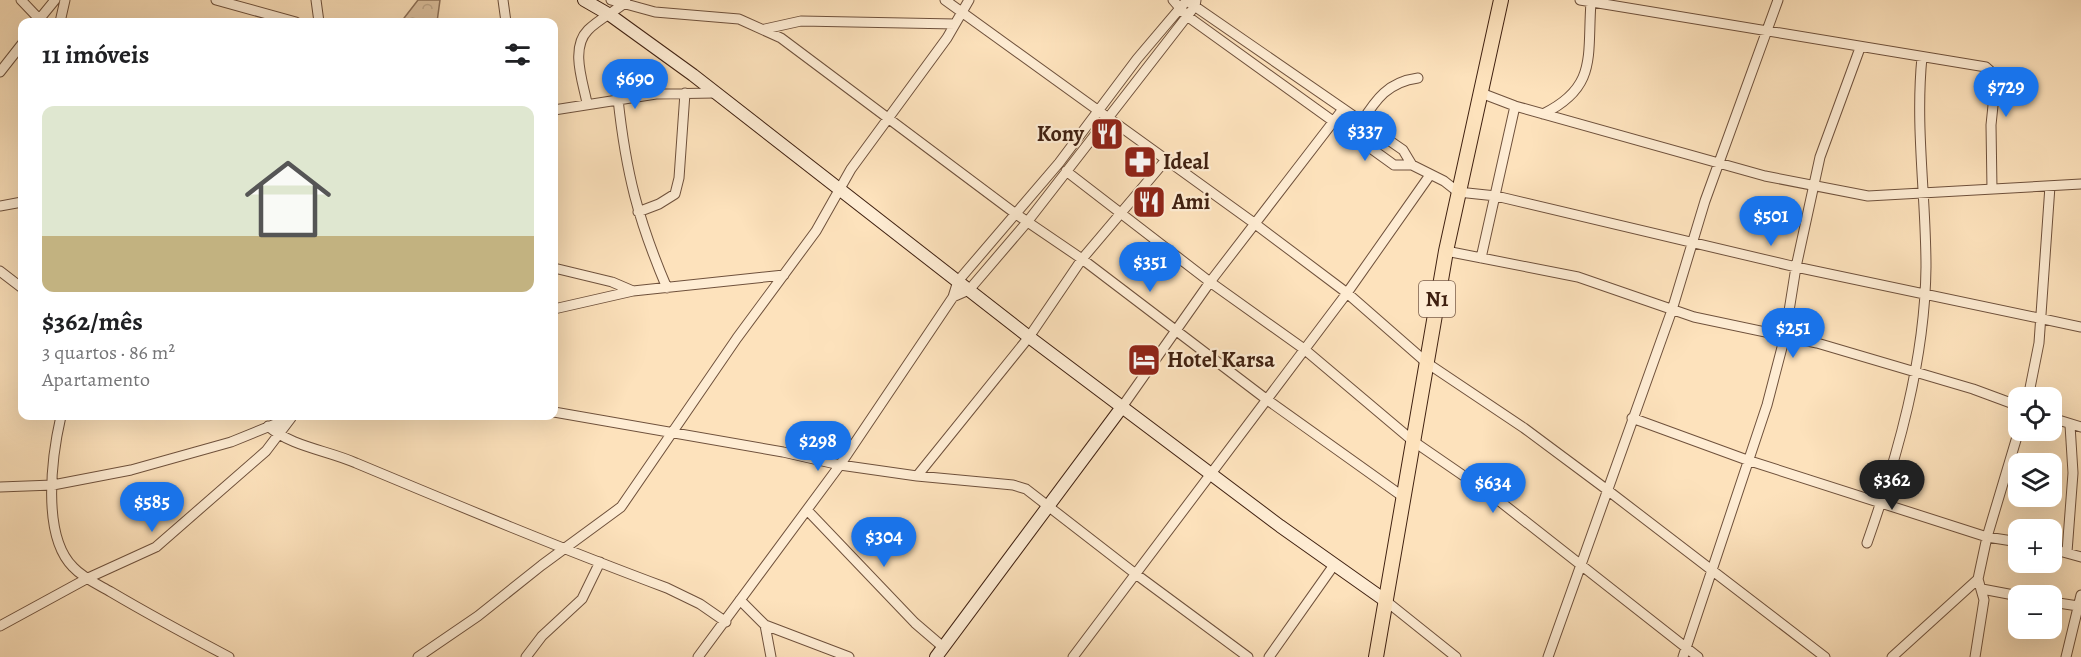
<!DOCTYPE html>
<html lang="pt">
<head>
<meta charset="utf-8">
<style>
	:root { --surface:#fff; --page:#f2f2f2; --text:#202124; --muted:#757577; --line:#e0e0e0; --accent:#1a73e8 }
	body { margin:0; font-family:Alegreya,serif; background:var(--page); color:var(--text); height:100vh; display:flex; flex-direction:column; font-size:22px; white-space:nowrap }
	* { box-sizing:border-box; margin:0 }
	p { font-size:20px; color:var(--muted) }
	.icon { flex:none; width:33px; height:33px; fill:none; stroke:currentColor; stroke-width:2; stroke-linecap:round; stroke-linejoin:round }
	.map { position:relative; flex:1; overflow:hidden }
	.drawer { position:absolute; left:18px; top:18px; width:540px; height:402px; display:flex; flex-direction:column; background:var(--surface); border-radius:12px; box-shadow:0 6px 24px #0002 }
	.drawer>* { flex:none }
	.fabs { position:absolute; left:2008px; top:387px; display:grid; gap:12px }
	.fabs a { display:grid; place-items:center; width:54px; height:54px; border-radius:12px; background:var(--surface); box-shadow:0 6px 24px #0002; font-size:30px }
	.price { position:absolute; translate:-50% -51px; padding:0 14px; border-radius:21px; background:var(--accent); color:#fff; font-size:20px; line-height:39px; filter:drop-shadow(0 2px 3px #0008) }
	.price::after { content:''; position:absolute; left:50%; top:36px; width:18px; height:14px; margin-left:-9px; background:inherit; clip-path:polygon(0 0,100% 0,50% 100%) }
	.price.current { background:#222; color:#fff }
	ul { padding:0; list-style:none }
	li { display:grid; align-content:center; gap:12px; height:318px; padding:0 24px }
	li+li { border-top:2px solid var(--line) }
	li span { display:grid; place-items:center; height:186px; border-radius:12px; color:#555 }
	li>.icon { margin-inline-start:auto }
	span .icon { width:108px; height:108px; fill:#fffc; stroke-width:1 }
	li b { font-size:26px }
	h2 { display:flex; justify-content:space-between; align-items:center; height:72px; padding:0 24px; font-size:26px }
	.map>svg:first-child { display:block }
	.forest { fill:url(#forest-crowns); stroke:#8e7158; stroke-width:1.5 }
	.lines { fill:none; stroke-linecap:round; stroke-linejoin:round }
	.street-casing { stroke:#6f513c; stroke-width:11 }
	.secondary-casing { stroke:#402111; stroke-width:14 }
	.primary-casing { stroke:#402111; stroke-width:16 }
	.street { stroke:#feecd3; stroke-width:9 }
	.secondary { stroke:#feecd3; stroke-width:12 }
	.primary { stroke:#fde2bc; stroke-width:14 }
	.labels { text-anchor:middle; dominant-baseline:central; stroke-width:4.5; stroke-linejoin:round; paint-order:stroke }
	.shield { fill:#feecd3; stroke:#795e4b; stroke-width:1.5 }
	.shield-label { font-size:21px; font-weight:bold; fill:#402111 }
	.poi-label { font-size:22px; font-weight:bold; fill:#402111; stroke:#feecd3; text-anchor:start }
</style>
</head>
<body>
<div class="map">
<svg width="2081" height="657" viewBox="0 0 2081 657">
	<defs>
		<pattern id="forest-crowns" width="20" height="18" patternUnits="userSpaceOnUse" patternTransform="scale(1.5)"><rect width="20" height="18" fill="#ddc19f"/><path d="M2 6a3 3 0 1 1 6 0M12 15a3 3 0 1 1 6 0" fill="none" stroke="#bfa688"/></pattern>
	</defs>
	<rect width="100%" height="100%" fill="#fde2bc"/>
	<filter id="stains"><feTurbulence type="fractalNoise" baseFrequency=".00333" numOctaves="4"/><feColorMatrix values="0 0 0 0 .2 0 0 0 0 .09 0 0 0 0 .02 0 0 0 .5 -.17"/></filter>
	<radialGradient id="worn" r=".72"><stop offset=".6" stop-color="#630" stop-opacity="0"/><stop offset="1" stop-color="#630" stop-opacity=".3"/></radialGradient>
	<!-- forest -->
	<path class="forest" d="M418,0H440L437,22H401Z"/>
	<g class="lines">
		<!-- street casing -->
		<g class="street-casing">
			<path id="street" d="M21,0L42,22
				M216,0L296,22
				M316,0L319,22
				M503,0L506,22
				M611,0L655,12L739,19L781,38L1016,214L1082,259L1266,399L1402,496
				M945,0L1254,223L1347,293L1427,363L1524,428L1606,489L1825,657
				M1173,0L1187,16L1394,165H1412L1444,181L1458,192L1496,196L1796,267L2081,327
				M1580,0L1986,67L1996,76L1991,125L1992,189
				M1190,3L1403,150L1412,165
				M37,22L55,0
				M60,22L65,0
				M765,29L801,21L955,24
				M0,72L22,44
				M1481,93L1515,106L1765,176L1868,196L2081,184
				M618,99C626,173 638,220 667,288
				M587,103C583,82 570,48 588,30C599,19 614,12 626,2
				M554,110L656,94L715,93
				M1543,114C1598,87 1587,56 1591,2
				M1361,123C1376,99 1388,82 1418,78
				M1066,171L1210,282L1304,349L1413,441L1493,496L1698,657
				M0,206L22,202
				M638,212L659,204L675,194L679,178L685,93
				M1446,251L1578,277L1694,317L1817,343L1973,389L2019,406
				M1481,258L1515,106
				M554,268L612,282L633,291
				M0,271L22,288
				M953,297L969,290L1028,221L1195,6L1196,0
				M554,309L633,291L784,275
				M2028,398L2039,343L2050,186
				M1122,407L1210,282L1343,109
				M554,412L783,452L840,465L917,476L1013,485L1026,489L1137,575L1248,657
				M61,416C52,455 41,535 73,567C83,578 99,585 111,592C150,615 189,636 229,657
				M1632,418L1747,460L1987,537L2019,542
				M2052,418L2081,427
				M268,426C292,447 327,450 356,463C459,506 562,549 667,588L700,604L726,622
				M917,476L1029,337L1082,259L1165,161
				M0,487L53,485L131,470L231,442L290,418
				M807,510L915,623L943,647
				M1867,543C1898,455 1925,360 1926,267C1926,196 1915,127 1922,57
				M2052,549L2081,557
				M2067,552L2073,473L2070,425
				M1982,589L2019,596
				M740,600L765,625L771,657
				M1386,601L1456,657
				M2052,602L2078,606
				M765,625L849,657
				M0,626L88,578L156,547L266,451L291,418
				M418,657L478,616L542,565L621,507L737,338L816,231L851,169L947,38L969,0
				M526,657L542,636L582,599L600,562
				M698,657L840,465L953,297L958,281L1059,163L1137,59L1187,0
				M1073,657L1347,293L1430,175
				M1269,657L1334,565
				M1548,657L1672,310L1705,201L1778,0
				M1683,657L1767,405L1785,336L1796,267L1820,157L1860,48
				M1892,657L1978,579L1987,537L2019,430
				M1975,657L1984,600L1978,579
				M2066,657L2081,595"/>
		</g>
		<!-- secondary casing -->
		<g class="secondary-casing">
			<path id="secondary" d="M584,0L610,15L693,75L1029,337L1280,526L1386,601
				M936,657L1122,407"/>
		</g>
		<!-- primary casing -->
		<g class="primary-casing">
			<path id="primary" d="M1376,657L1446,251L1501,0"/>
		</g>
		<!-- street -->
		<use href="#street" class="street"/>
		<!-- secondary -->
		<use href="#secondary" class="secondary"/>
		<!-- primary -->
		<use href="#primary" class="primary"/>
	</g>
	<!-- icons -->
	<defs>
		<g id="restaurant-square" transform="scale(1.725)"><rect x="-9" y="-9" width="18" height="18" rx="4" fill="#8f2418" stroke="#feecd3"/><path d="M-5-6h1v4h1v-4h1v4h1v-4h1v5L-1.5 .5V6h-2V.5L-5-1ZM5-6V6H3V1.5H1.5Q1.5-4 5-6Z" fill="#fff"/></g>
		<g id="pharmacy-square" transform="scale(1.725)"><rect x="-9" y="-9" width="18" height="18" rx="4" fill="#8f2418" stroke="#feecd3"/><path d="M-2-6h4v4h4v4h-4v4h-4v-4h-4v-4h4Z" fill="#fff"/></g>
		<g id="hotel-square" transform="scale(1.725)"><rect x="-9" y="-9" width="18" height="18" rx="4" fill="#8f2418" stroke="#feecd3"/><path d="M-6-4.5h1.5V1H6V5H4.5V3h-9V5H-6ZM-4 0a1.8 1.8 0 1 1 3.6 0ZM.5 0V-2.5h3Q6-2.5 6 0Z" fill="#fff"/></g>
	</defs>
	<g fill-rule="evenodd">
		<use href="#restaurant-square" x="1107" y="134"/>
		<use href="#pharmacy-square" x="1140" y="162"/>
		<use href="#restaurant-square" x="1149" y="202"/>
		<use href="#hotel-square" x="1144" y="360"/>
	</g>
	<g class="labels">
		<!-- shield labels -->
		<rect class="shield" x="1419" y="281" width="36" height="36" rx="4.5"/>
		<g class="shield-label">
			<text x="1437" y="299">N1</text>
		</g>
		<!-- poi labels -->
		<g class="poi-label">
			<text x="1084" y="134" text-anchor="end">Kony</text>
			<text x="1163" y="162">Ideal</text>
			<text x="1172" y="202">Ami</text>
			<text x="1167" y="360">Hotel Karsa</text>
		</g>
	</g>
	<rect width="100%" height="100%" filter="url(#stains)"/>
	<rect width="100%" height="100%" fill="url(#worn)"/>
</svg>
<div class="fabs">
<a><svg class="icon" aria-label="locate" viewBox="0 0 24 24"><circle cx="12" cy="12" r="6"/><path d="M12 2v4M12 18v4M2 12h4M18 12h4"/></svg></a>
<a><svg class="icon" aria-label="layers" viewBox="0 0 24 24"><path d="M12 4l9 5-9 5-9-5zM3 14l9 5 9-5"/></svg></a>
<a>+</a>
<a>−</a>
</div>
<b class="price" style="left:635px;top:110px">$690</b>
<b class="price" style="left:2006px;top:118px">$729</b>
<b class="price" style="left:1365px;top:162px">$337</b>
<b class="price" style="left:1771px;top:247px">$501</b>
<b class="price" style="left:1150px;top:293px">$351</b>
<b class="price" style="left:1793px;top:359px">$251</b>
<b class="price" style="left:818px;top:472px">$298</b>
<b class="price current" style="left:1892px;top:511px">$362</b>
<b class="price" style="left:1493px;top:514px">$634</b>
<b class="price" style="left:152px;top:533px">$585</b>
<b class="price" style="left:884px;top:568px">$304</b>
<section class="drawer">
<h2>11 imóveis<svg class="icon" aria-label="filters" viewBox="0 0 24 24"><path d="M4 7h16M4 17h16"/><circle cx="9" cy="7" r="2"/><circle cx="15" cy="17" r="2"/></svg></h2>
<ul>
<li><span style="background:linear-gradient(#dfe7d0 70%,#c2b280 0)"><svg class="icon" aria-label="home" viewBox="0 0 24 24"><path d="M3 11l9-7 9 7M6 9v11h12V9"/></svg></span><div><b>$362/mês</b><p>3 quartos · 86 m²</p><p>Apartamento</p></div></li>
</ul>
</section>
</div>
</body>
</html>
